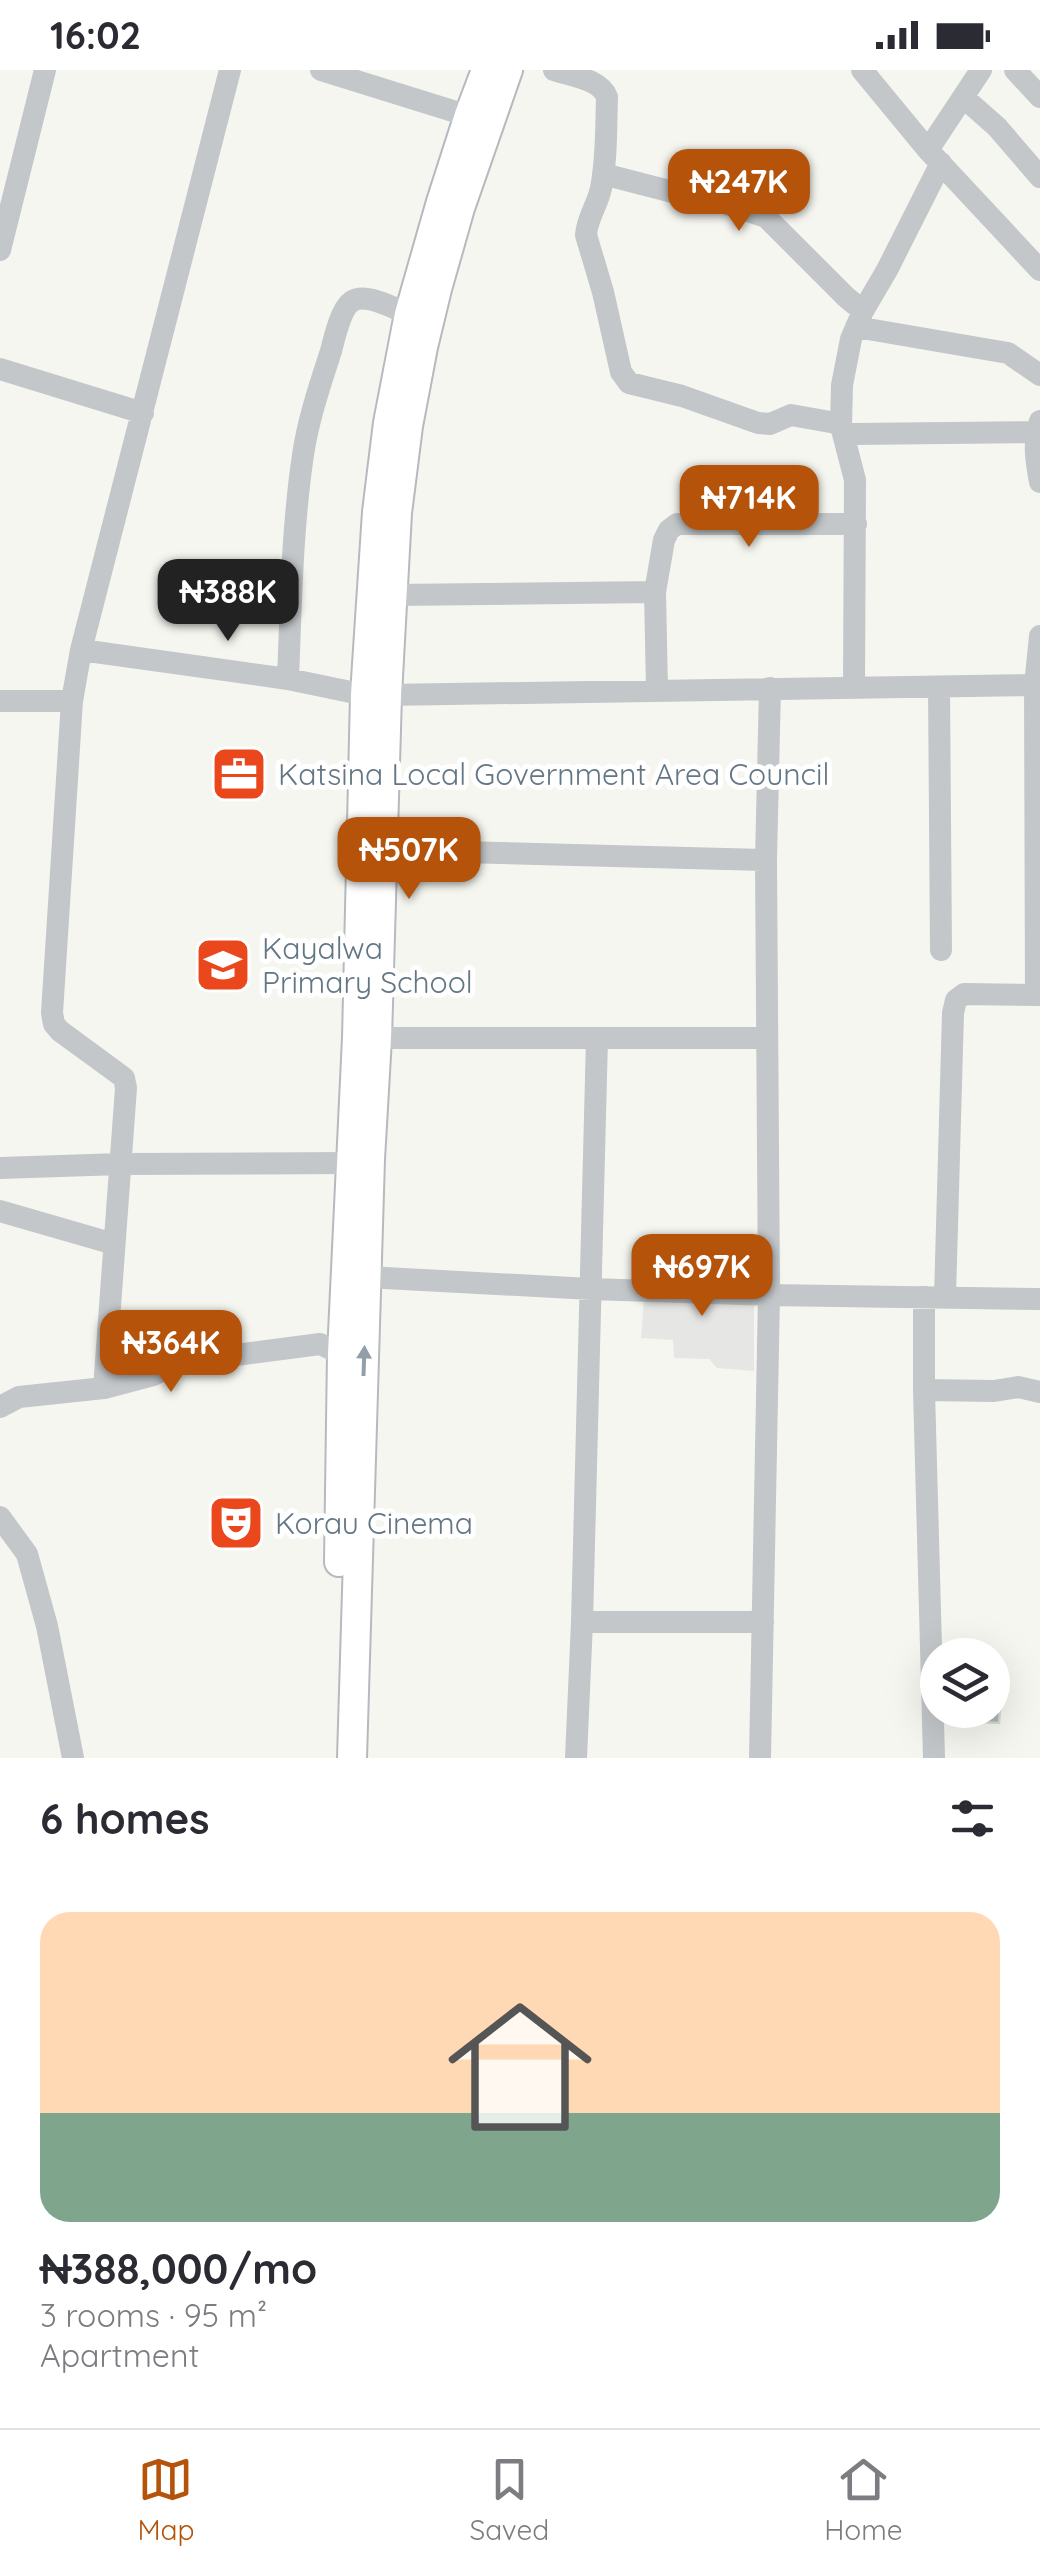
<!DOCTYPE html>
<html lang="en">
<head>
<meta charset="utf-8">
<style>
	:root { --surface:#fff; --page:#f7f7f7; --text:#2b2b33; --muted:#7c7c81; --line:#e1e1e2; --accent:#b45309 }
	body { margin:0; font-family:Quicksand,sans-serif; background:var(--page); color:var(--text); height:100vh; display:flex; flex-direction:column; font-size:38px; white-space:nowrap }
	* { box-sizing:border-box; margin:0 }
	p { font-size:32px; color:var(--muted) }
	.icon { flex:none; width:55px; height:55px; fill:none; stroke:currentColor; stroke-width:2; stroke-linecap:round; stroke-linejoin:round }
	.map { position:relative; height:1688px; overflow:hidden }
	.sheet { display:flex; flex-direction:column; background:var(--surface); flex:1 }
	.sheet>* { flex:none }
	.tools { position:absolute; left:920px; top:1568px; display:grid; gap:20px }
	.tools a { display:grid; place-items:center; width:90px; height:90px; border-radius:50%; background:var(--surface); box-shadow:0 10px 40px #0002; font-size:50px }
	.price { position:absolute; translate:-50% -85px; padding:0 22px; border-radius:20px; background:var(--accent); color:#fff; font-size:32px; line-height:65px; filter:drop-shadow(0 2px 5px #0008) }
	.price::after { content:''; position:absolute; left:50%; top:60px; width:30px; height:22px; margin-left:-15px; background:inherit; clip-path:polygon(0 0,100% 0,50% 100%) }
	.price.current { background:#222; color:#fff }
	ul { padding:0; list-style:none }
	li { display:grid; align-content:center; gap:20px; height:530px; padding:0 40px }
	li span { display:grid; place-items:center; height:310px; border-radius:30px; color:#555 }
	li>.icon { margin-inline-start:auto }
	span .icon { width:180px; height:180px; fill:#fffc; stroke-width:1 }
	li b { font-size:42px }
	h2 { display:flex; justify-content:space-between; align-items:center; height:120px; padding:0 40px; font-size:42px }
	.status { display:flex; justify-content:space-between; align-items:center; height:70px; padding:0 50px; background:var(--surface); direction:ltr }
	.status svg { height:28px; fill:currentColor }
	.tabs { display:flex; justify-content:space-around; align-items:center; height:140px; border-top:2px solid var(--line); background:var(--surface); font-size:28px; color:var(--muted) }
	.tabs a { display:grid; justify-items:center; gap:5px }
	.tabs .current { color:var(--accent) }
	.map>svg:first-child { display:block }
	.built { fill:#e6e7e5 }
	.building { fill:#abb4b8; stroke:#d7d7d4; stroke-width:2.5 }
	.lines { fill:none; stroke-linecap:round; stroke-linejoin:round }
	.major-casing { stroke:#b6babe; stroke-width:32 }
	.minor { stroke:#c3c7ca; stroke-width:22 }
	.major { stroke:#fff; stroke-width:28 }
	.oneway { fill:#929fa9 }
	.labels { text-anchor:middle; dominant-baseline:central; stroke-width:10; stroke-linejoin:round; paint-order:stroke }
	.poi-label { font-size:30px; fill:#637684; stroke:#fff; text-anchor:start }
</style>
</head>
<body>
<div class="status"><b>16:02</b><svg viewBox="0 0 49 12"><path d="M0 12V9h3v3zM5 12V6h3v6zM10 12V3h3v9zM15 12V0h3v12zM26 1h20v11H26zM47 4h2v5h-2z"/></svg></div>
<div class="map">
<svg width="1040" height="1688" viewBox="0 0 1040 1688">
	<rect width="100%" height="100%" fill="#f6f6f1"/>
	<!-- built -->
	<path class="built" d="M754,1227V1301L717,1298L709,1289L674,1288L673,1270L641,1268L644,1229Z"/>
	<!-- building -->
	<path class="building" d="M976,1640H1000L999,1653L976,1652Z"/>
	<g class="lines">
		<!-- major casing -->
		<g class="major-casing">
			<path id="major" d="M339,1492L342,1284L357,968L365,625L377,442L388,353L409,244L441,132L469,45L486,0
				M352,1688L370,1089L377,968L387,625L397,443L408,356L423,277L437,219L460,138L508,0"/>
		</g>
		<!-- minor -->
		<path class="minor" d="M321,0L485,51
			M554,0C572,6 600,9 607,27C606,57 607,88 601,118C598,134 587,148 586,165L603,222L621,302L629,313L682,326L758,353L770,354L791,345L836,353L846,362L852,364L1036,362
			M862,0L928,80L1040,200
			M1015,0L1040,27
			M963,27L997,57L1040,107
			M928,80L981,0
			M603,104L700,129L722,132L766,147L846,227L863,241
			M0,180L45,0
			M856,257L1008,283L1040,305
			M0,299L143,343
			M1040,351C1033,372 1036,391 1040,412
			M393,525L655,522
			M81,580L288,609L365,625
			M288,609C291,535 292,459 303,385C308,350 320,315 331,281C334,269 341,239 351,232C365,221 394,239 409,244
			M939,617L941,880
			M854,618L855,410L841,356L842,315L851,269L863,241L887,200L941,93
			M657,620L655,522L664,470L669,460L677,454H856
			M387,625L1040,615
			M0,631H72
			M381,780L766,790
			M1036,925L1035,615L1040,566
			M377,968H767
			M0,1098L121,1094L350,1093
			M0,1141L114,1174
			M366,1207L591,1219L769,1225L1040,1229
			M924,1227V1320L934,1688
			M945,1227L953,943L956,930L964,924L1040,925
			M104,1318L126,1018L124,1008L116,1002L60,961L54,954L52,943L72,631L81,580L230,0
			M924,1320L994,1321L1018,1317L1040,1322
			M0,1337L19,1327L104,1318L153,1305L181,1292L320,1274L342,1284
			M0,1447L27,1484L47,1556L73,1688
			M582,1552H763
			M576,1688L582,1552L597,968
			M760,1688L769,1225L766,790L770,618"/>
		<!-- major -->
		<use href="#major" class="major"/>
	</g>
	<!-- one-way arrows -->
	<defs><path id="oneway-solid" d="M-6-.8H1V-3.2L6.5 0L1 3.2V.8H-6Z" transform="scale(2.5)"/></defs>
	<use class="oneway" href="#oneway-solid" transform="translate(364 1291) rotate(-88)"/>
	<!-- icons -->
	<defs>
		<g id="office-square" transform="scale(2.875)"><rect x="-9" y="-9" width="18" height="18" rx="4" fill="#eb471c" stroke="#fff"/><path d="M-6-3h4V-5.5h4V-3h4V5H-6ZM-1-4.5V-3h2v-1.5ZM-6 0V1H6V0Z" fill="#fff"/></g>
		<g id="school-square" transform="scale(2.875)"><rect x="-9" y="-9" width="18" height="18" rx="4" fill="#eb471c" stroke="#fff"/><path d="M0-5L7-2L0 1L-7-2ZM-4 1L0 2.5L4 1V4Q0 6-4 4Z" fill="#fff"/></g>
		<g id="theatre-square" transform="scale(2.875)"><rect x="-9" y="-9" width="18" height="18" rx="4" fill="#eb471c" stroke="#fff"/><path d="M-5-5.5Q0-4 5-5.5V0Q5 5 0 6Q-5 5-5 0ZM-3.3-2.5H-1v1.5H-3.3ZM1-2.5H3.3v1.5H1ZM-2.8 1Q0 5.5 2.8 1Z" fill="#fff"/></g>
	</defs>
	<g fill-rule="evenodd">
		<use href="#office-square" x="239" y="704"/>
		<use href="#school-square" x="223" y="895"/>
		<use href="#theatre-square" x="236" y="1453"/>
	</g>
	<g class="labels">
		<!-- poi labels -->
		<g class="poi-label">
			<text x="278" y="704">Katsina Local Government Area Council</text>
			<text x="262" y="878">Kayalwa<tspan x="262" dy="34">Primary School</tspan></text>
			<text x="275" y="1453">Korau Cinema</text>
		</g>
	</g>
</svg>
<div class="tools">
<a><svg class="icon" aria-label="layers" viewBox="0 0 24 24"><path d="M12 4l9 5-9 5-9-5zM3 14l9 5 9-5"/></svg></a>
</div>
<b class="price" style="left:739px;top:164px">₦247K</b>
<b class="price" style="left:749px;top:480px">₦714K</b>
<b class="price current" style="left:228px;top:574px">₦388K</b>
<b class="price" style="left:409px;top:832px">₦507K</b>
<b class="price" style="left:702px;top:1249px">₦697K</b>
<b class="price" style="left:171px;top:1325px">₦364K</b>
</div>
<section class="sheet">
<h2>6 homes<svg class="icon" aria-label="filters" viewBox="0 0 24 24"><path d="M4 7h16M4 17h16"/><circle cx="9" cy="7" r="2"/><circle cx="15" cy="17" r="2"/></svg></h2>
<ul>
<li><span style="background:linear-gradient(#ffd9b3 65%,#7fa58c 0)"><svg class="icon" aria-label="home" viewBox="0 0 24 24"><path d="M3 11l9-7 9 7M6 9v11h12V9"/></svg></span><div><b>₦388,000/mo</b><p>3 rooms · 95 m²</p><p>Apartment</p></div></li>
</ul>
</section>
<nav class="tabs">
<a class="current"><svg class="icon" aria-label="map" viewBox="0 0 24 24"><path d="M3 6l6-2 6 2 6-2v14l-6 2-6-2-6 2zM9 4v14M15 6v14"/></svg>Map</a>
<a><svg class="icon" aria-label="saved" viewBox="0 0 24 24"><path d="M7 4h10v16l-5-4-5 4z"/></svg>Saved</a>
<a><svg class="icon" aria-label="home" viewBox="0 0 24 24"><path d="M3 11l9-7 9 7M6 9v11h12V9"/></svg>Home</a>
</nav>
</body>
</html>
